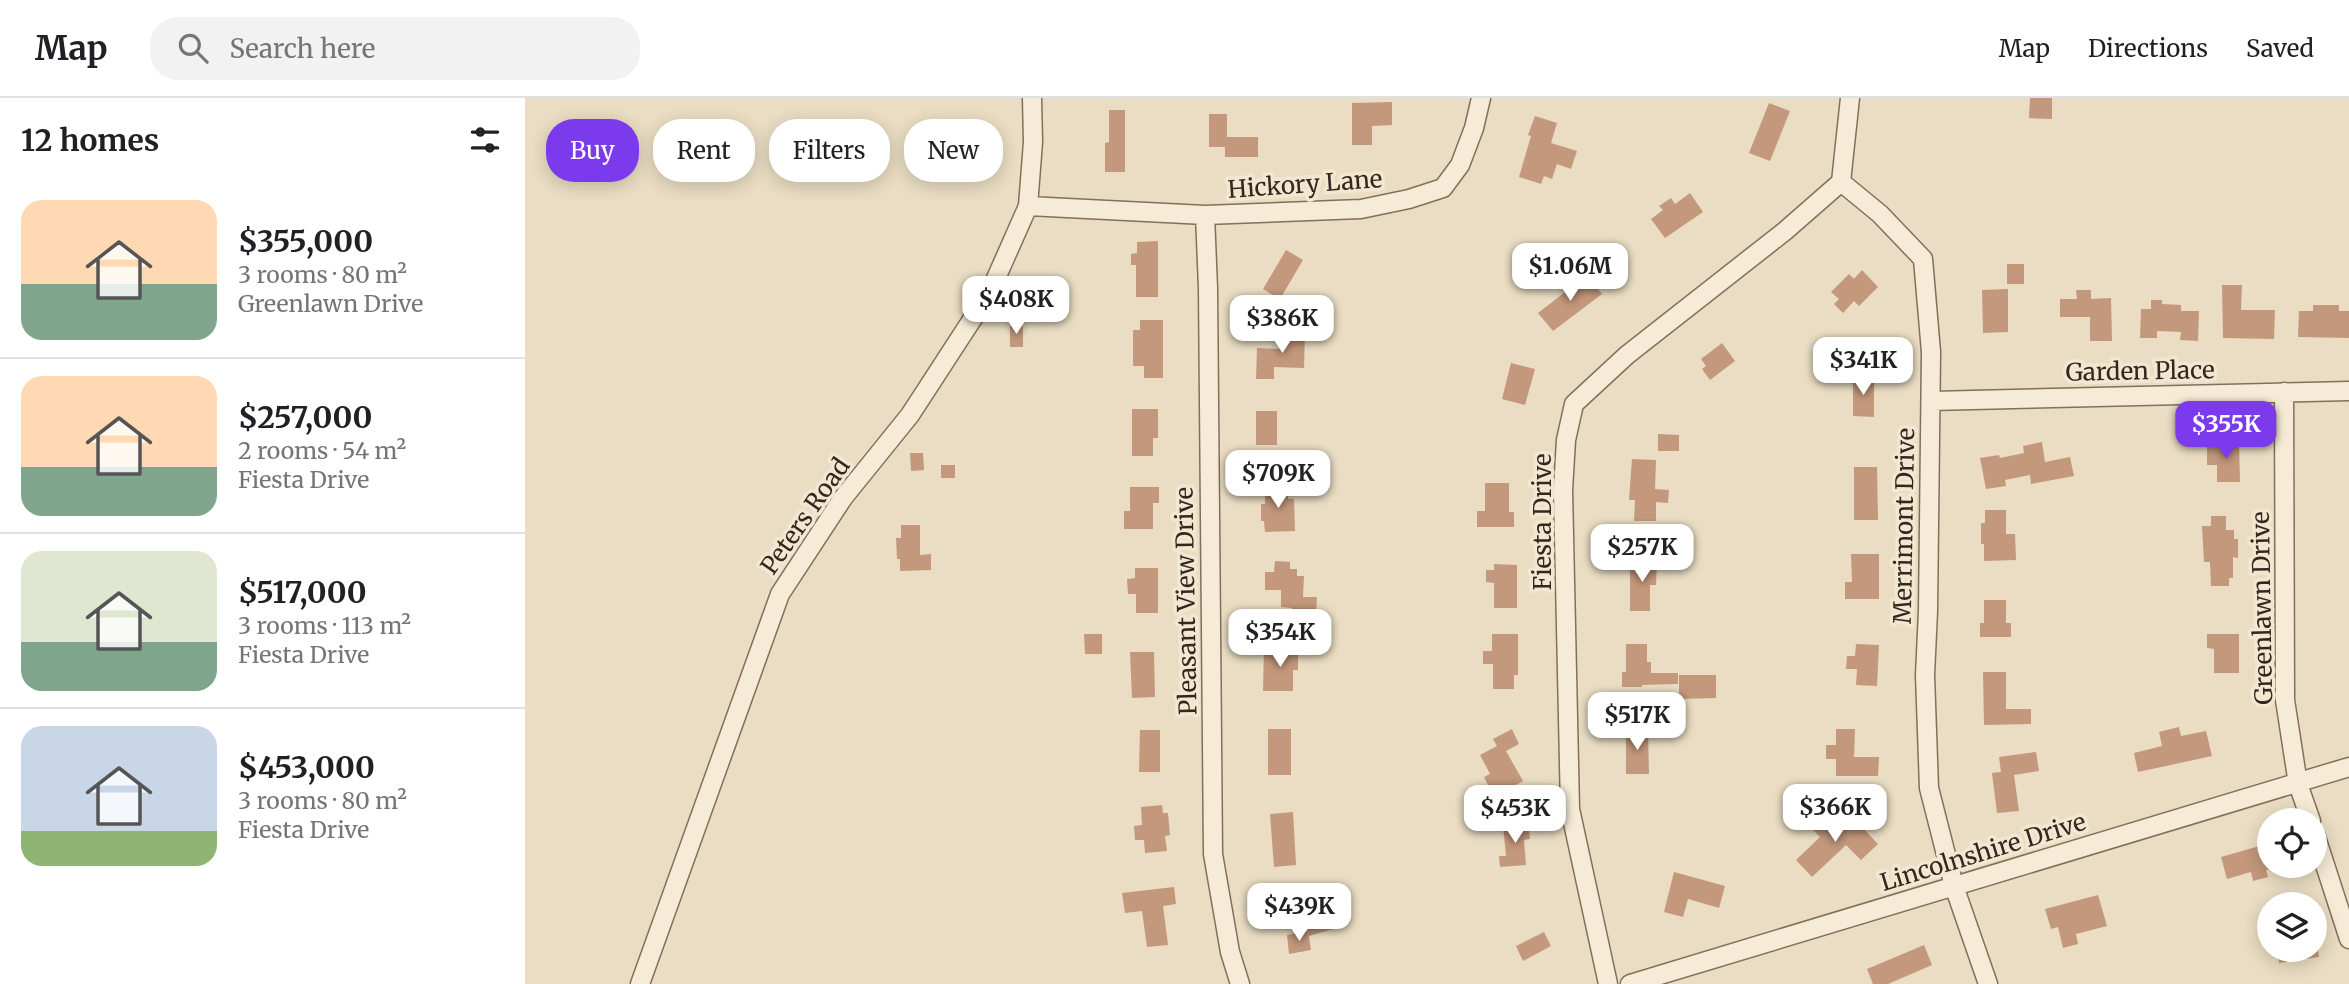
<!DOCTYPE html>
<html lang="en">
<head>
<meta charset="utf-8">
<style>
	:root { --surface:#fff; --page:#f2f2f2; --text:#202124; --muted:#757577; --line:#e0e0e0; --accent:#7c3aed }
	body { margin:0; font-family:Merriweather,serif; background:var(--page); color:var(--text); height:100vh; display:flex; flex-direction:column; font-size:26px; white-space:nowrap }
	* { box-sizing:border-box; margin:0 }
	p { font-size:23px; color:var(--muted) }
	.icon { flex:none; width:38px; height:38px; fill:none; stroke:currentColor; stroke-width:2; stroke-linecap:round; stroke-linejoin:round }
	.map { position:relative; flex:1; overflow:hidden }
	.side { display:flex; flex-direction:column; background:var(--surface); width:525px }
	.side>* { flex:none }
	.hud { position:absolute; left:21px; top:21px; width:665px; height:63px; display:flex; gap:14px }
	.buttons { position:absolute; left:1732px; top:710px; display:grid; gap:14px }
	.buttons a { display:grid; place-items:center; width:70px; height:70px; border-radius:50%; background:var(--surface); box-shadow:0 4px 18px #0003; font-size:35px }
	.price { position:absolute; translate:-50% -60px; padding:0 16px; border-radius:14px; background:#fff; color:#222; font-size:23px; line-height:46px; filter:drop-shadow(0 2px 4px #0008) }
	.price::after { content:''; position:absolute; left:50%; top:42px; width:21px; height:16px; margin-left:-10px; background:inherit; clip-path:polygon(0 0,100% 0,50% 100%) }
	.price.on { background:var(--accent); color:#fff }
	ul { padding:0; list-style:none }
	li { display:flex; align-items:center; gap:21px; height:175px; padding:0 21px }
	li+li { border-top:2px solid var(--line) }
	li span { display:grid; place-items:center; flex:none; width:196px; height:140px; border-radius:21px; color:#555 }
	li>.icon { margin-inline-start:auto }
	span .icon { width:84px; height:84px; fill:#fffc; stroke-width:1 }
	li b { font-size:30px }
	h2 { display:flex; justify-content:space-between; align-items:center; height:84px; padding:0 21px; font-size:30px }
	.pill { padding:0 24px; border-radius:28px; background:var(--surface); box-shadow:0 4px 18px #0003; font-size:24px; line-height:63px }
	.pill.on { background:var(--accent); color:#fff }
	header { display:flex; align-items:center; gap:42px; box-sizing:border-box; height:98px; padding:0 35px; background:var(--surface); border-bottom:2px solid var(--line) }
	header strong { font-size:33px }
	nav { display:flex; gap:38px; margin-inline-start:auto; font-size:24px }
	.search { width:490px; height:63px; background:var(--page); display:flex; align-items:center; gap:18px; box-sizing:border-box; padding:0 24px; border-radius:28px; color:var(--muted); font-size:26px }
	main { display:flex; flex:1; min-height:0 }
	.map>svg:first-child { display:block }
	.building { fill:#c4987c }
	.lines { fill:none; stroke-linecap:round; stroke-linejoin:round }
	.minor-casing { stroke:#826f5c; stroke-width:21 }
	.minor { stroke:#f5ebd6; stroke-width:18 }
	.labels { text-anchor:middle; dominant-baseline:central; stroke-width:7; stroke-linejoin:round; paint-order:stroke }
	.street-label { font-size:24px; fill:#33281e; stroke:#f2e8d2 }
</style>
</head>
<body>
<header>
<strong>Map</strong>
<div class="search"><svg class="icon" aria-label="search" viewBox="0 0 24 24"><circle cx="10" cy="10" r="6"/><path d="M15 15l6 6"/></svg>Search here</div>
<nav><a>Map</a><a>Directions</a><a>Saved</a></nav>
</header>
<main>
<section class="side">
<h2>12 homes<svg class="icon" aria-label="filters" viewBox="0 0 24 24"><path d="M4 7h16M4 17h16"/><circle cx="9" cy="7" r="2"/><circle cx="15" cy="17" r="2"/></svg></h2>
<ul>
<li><span style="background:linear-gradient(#ffd9b3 60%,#7fa58c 0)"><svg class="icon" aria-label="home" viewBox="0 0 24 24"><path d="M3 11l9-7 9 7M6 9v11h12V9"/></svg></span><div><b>$355,000</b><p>3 rooms · 80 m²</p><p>Greenlawn Drive</p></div></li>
<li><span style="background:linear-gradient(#ffd9b3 65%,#7fa58c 0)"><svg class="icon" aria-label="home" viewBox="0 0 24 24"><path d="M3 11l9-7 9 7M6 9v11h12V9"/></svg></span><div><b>$257,000</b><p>2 rooms · 54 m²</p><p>Fiesta Drive</p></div></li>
<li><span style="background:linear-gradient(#dfe7d0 65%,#7fa58c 0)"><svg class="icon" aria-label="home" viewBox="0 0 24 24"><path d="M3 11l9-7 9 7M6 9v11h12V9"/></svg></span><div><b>$517,000</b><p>3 rooms · 113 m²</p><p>Fiesta Drive</p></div></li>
<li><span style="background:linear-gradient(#c9d6e8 75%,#8fb573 0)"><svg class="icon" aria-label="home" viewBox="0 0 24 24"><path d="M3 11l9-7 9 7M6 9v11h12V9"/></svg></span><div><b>$453,000</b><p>3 rooms · 80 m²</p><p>Fiesta Drive</p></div></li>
</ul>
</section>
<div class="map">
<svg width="1824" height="886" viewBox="0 0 1824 886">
	<rect width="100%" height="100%" fill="#eaddc3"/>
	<!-- building -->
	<path class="building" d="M1505,0H1527V21L1504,20Z
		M867,4V27L847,28V47H827V5Z
		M1244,5L1265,13L1245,63L1224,55Z
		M584,12H600V74H580V45L584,44Z
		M684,16H702V39H733V59H700V49H684Z
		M1010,18L1032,25L1026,45L1052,53L1046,71L1032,66L1027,81L1019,78L1016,86L994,79L1006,38L1003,37Z
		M1165,95L1178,114L1140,140L1126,121L1138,112L1134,108L1146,100L1150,106Z
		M633,143V199H611V167H606V156L612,155V144Z
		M761,152L778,162L755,201L738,191Z
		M1482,166H1499V186H1482Z
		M1337,172L1353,189L1334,208L1329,203L1318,215L1309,206L1314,201L1306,194L1324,176L1329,181Z
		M1062,177L1077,196L1028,233L1013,215Z
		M1697,187H1717L1716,212H1750L1749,241L1698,240Z
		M1483,191V234L1458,235L1457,192Z
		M1551,192H1566V201L1586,200L1587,243H1565V219H1535V201H1552Z
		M1626,202H1637V206L1656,207V213H1674L1673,243L1655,242L1656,234L1632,233V240H1615L1616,211H1626Z
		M1788,207H1814V213H1824V240L1773,239L1774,213H1788Z
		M615,222H638V280H619V268H608V232H615Z
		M485,228H498V249H485Z
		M754,232L780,233L779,270L749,269V281H731L732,250L754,251Z
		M1197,245L1210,263L1185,282L1177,271L1181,268L1176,261Z
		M986,265L1010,271L1000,307L977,301Z
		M1328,279L1349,280V319L1328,318Z
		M607,311H633V340H628V358H607Z
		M731,313H752V347H731Z
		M1133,336L1154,337V353H1133Z
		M1695,342H1714L1715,384H1692V367H1682V349H1695Z
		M1517,344L1520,364L1545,359L1549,378L1506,386L1505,377L1480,382L1481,388L1461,391L1455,360L1474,357L1475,360L1499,355L1498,348Z
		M385,355H398L399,372L386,373Z
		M1107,361L1131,362L1130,391L1144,392L1143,405L1131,404V423H1109L1110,402H1104Z
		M416,367H430V380H416Z
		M1329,369H1352L1353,422H1329Z
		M960,385H984V414H989V429H952V413H960Z
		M740,387H763V401H769L770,433L740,434L739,423H736V406H740Z
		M605,389H634V405H628V431H599V413H605Z
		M1460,412H1481V436H1490L1491,462L1459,463V446H1456V425H1460Z
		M1686,418H1701V432H1709V441H1713V460L1708,459V480H1704V488H1686L1685,464H1679L1677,428H1686Z
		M376,427H395V457L406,456V472L375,473V461H372L371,440H376Z
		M1326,456H1354V501H1320V484H1327Z
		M750,463L765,464V471H772V478H779L778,499H792L791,515H767V510L756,509V492H740V474H749Z
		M1105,463H1132L1131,487H1125V513H1105Z
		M969,466L992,467V510H969V485L961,484V472H969Z
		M610,470H633V515H611V496H603L602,481L610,480Z
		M1459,502H1481V525H1486V539H1455V525H1459Z
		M559,536H577V556H560Z
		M967,536H993V577H989V591H968V566H958V553H967Z
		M1682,536H1714V575H1689V551L1682,550Z
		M1101,546H1122V564H1126V575H1153V586L1117,587V589H1097V574H1101Z
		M1331,546L1354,547L1352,588L1331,587L1332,571H1321L1322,558H1330Z
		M739,550H773V572H768V593H738Z
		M605,554H629L630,599L607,600Z
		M1458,574H1481V611H1506V626L1459,627Z
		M1154,577H1191V600L1154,601Z
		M1654,629L1656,638L1681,633L1687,658L1613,674L1609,655L1637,648L1634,634Z
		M743,631H766V677H743Z
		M987,631L994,646L981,653L998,683L969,699L959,679L965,676L955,657L972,648L968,641Z
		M1311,631H1330L1329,659H1354L1353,678H1311V661H1301V647H1311Z
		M615,632H635V674H614Z
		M1101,632H1123L1124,676H1101Z
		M1511,654L1514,673L1489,677L1494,713L1472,715L1467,675L1476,674L1474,659Z
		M637,707L638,715H643L645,737L640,738L642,753L620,755L619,742H610L609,728L617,727L616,709Z
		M768,714L771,767L749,769L745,716Z
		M1296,719L1305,728L1315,719L1324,728L1330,722L1353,746L1336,762L1321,747L1287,779L1271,762L1295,739L1285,729Z
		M1003,725L1005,741L999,742L1001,767L975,769L974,758H981L978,727Z
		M1745,745V771L1741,772L1743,779L1728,783L1726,774L1702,781L1696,759Z
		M1149,774L1200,788L1194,810L1163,801L1158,819L1139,814Z
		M649,789L651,806L638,808L643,847L622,849L617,813L600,815L597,795Z
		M1573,797L1582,828L1551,836L1553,846L1538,850L1533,829L1526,831L1520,811Z
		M804,805L808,831L784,838L780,809Z
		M783,833L786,852L764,856L762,837Z
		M1019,834L1026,848L998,863L991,848Z
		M1399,847L1407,867L1363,886H1348L1342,871Z
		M1752,852H1793L1794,859L1754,865Z"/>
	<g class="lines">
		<!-- minor casing -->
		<g class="minor-casing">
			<path id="minor" d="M1316,84L1355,116L1398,161L1406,254L1403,513L1400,577L1404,690L1429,788L1463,886
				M1316,84L1325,0
				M503,108L680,117L836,111L884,101L918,90L935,67L949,30L956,0
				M680,117L683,190L688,756L705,854L715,886
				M1759,294L1760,602L1773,686L1786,723
				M1407,303L1824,293
				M1790,736L1824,841
				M115,886L255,496L318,400L385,317L465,194L503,108L508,44L507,0
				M1083,886L1045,711L1038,392L1041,342L1049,306L1102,257L1260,133L1316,84
				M1105,886L1824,669"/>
		</g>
		<!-- minor -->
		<use href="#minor" class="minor"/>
	</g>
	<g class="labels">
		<!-- street labels -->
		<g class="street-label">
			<text transform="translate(780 86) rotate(-4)">Hickory Lane</text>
			<text transform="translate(1615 273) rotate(-1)">Garden Place</text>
			<text transform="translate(280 418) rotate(-55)">Peters Road</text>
			<text transform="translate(1017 424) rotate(-90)">Fiesta Drive</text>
			<text transform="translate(1379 428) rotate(-89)">Merrimont Drive</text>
			<text transform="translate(661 503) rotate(-91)">Pleasant View Drive</text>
			<text transform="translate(1737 510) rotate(-91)">Greenlawn Drive</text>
			<text transform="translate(1458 754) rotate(-17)">Lincolnshire Drive</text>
		</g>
	</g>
</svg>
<div class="buttons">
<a><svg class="icon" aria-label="locate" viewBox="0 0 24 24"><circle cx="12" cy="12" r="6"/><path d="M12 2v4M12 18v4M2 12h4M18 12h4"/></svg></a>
<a><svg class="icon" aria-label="layers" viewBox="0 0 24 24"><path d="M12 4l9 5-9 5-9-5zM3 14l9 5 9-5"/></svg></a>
</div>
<b class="price" style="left:1045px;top:205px">$1.06M</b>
<b class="price" style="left:491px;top:238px">$408K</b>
<b class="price" style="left:757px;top:257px">$386K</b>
<b class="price" style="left:1338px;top:299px">$341K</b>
<b class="price on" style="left:1701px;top:363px">$355K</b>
<b class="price" style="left:753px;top:412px">$709K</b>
<b class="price" style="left:1117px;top:486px">$257K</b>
<b class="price" style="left:755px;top:571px">$354K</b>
<b class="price" style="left:1112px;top:654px">$517K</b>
<b class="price" style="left:1310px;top:746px">$366K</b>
<b class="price" style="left:990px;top:747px">$453K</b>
<b class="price" style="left:774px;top:845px">$439K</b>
<div class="hud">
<a class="pill on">Buy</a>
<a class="pill">Rent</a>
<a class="pill">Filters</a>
<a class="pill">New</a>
</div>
</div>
</main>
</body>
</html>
